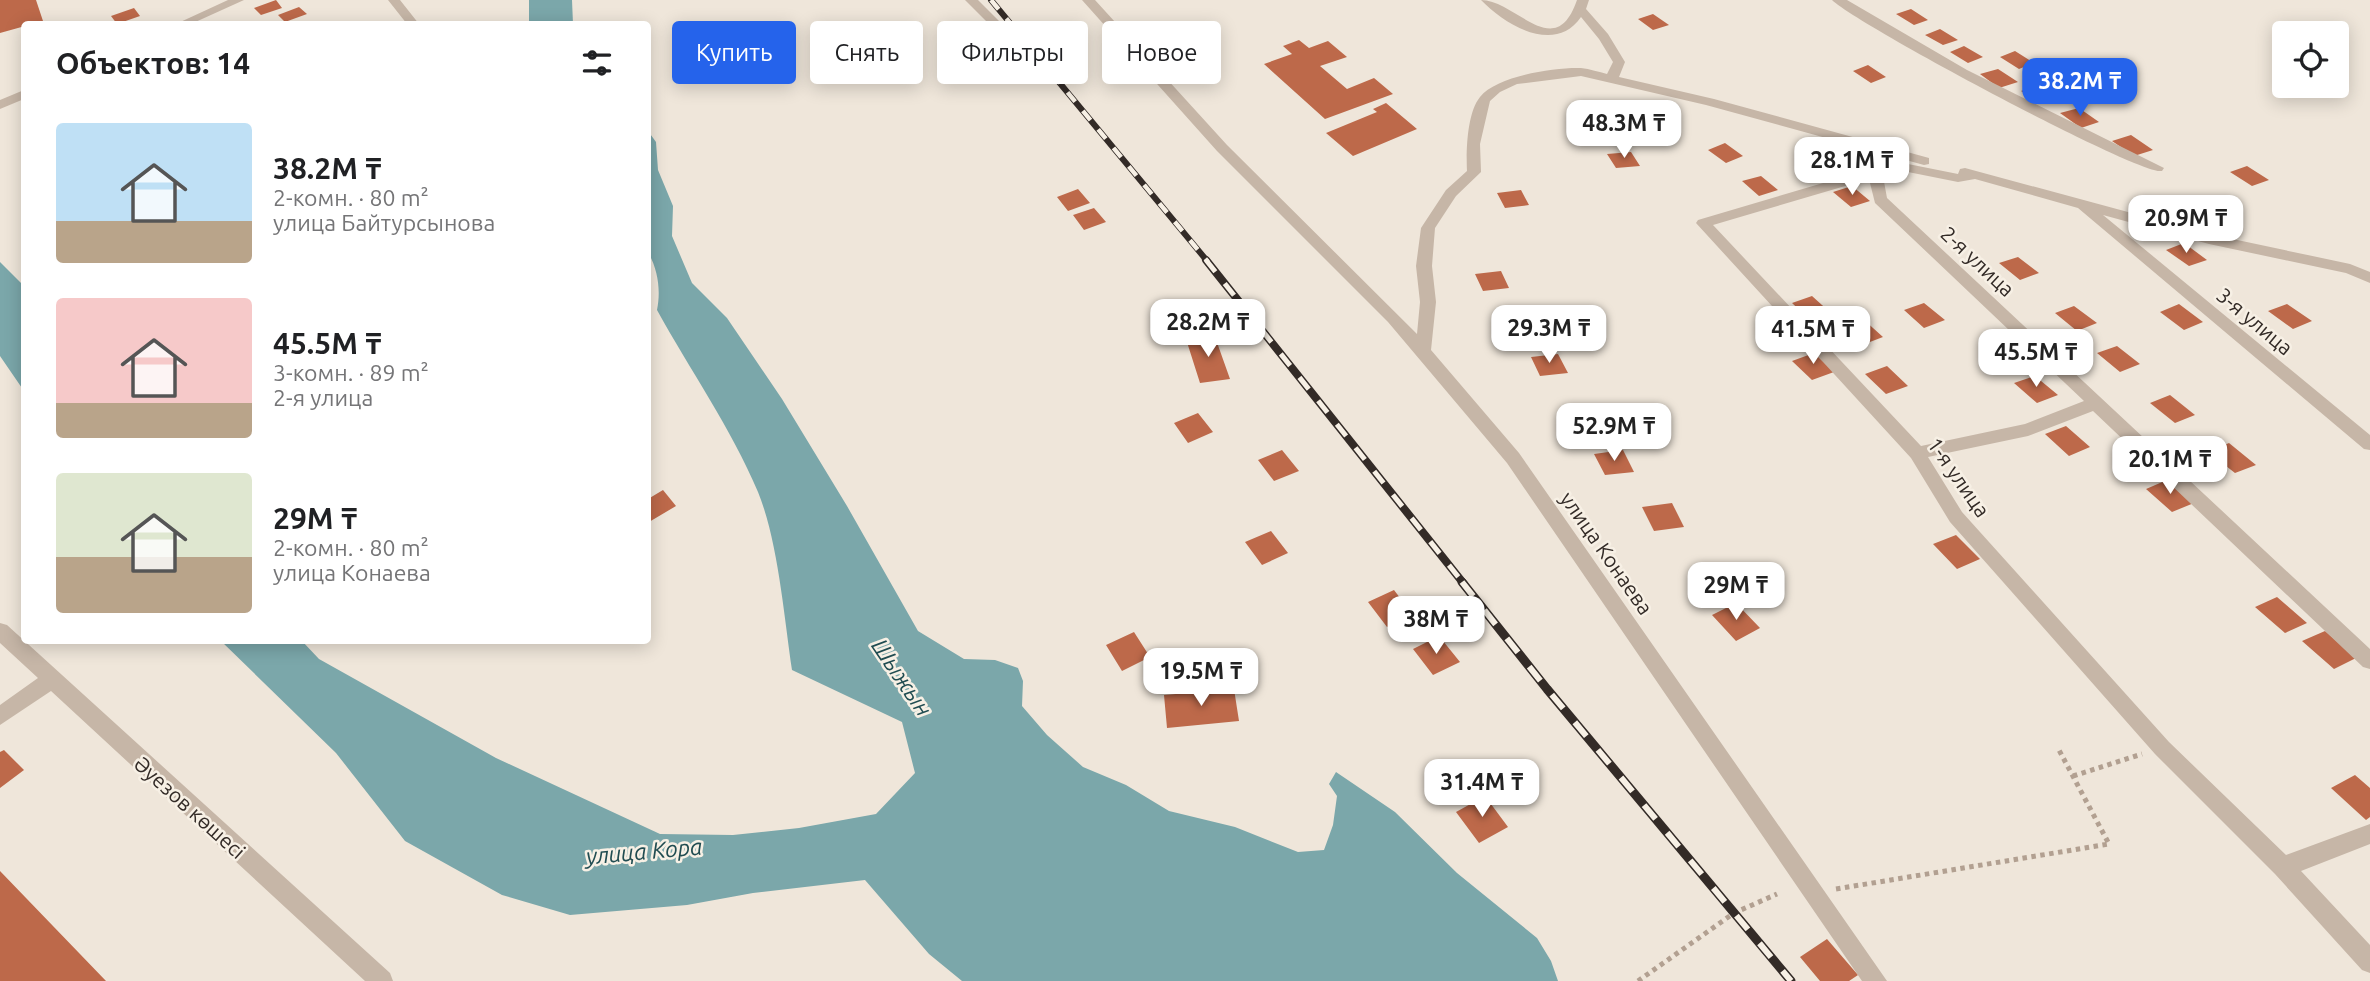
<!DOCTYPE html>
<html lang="ru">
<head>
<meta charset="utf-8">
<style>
	:root { --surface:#fff; --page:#f6f6f6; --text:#202124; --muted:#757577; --accent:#2563eb }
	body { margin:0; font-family:Ubuntu,sans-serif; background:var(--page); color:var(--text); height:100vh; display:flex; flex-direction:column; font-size:26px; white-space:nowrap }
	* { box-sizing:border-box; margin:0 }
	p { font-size:23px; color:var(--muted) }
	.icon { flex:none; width:38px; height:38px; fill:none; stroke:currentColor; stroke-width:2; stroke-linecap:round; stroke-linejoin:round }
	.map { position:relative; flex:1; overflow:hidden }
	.panel { position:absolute; left:21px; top:21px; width:630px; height:623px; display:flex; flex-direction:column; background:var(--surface); border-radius:7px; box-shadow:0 4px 18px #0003 }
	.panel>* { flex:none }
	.banner { position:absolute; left:672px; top:21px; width:665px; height:63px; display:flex; gap:14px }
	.controls { position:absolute; left:2272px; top:21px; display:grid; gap:14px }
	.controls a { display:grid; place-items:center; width:77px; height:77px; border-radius:7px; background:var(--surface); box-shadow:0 4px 18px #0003; font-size:35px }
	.price { position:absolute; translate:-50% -60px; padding:0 16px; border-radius:14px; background:#fff; color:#222; font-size:23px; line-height:46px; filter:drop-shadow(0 2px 4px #0008) }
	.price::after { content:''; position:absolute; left:50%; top:42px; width:21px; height:16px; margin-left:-10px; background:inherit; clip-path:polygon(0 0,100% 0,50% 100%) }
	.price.selected { background:var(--accent); color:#fff }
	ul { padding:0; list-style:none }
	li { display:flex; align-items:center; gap:21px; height:175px; padding:0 35px }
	li span { display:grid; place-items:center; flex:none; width:196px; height:140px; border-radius:7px; color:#555 }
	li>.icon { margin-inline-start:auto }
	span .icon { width:84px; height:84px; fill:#fffc; stroke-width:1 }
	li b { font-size:30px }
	h2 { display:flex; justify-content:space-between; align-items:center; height:84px; padding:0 35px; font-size:30px }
	.chip { padding:0 24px; border-radius:7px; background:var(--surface); box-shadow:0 4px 18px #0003; font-size:24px; line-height:63px }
	.chip.selected { background:var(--accent); color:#fff }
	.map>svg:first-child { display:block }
	.water { fill:#7ba7aa }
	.building { fill:#bd694a }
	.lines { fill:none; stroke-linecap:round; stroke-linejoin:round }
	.path { stroke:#b2a091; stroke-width:5; stroke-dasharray:4.5 4.5; stroke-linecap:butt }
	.minor { fill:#c6b6a7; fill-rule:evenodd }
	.rail-far2-casing { stroke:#332b27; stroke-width:6 }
	.rail-far1-casing { stroke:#332b27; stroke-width:8 }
	.rail-casing { stroke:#332b27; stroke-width:9 }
	.rail-far2 { stroke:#f7f0e5; stroke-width:4.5; stroke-dasharray:12; stroke-linecap:butt }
	.rail-far1 { stroke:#f7f0e5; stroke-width:5; stroke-dasharray:15; stroke-linecap:butt }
	.rail { stroke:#f7f0e5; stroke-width:6; stroke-dasharray:18; stroke-linecap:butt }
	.labels { text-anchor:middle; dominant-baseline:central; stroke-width:5; stroke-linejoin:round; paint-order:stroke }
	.street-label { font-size:21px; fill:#332b27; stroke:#f7f0e5 }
	.water-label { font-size:23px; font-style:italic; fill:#204c51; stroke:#f7f0e5 }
</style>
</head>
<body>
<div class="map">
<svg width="2370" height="981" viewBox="0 0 2370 981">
	<rect width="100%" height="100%" fill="#efe6da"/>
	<!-- water -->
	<path class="water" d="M529,0H572L573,24H529Z
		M648,131L656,142L658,170L673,206L672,236L692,283L727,318L782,399L847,506L918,631L964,659L995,660L1018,668L1023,681L1022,706L1047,735L1083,767L1126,785L1169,811L1235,827L1298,852L1324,850L1333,825L1337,796L1329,784L1336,772L1395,812L1457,873L1537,938L1551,961L1558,981H962L929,954L865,880L753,893L687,905L570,915L502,895L405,841L336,753L221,641H302L319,659L496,758L660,834L733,835L799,828L876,814L915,773L902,722L792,670C784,616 778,541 758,492C731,428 690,370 657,310C661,290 658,270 648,252Z
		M0,262L24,286V391L0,356Z"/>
	<!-- building -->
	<path class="building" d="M0,0H36L43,21L0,33Z
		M276,0L282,8L261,15L254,8Z
		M299,7L307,14L285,22L278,15Z
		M134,8L140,16L117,24L111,16Z
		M1911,9L1928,20L1914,25L1896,14Z
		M1653,14L1669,25L1653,30L1638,19Z
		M1940,29L1958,40L1943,45L1925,35Z
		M1299,40L1309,48L1328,41L1347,57L1320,66L1347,89L1374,78L1393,94L1325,119L1264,64L1292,54L1283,46Z
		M1964,46L1983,57L1968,63L1950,52Z
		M2015,51L2034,63L2019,69L2000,57Z
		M1868,65L1886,77L1871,83L1853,71Z
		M1998,69L2018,82L1999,88L1980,74Z
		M2038,84L2058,96L2040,103L2021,91Z
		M1386,103L1417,129L1353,156L1326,133L1377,112L1373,109Z
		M2079,108L2099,122L2081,128L2060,113Z
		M2131,135L2153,150L2134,156L2112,141Z
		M1725,143L1743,156L1726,163L1708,150Z
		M1631,152L1640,166L1616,168L1607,154Z
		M2247,166L2269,180L2252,186L2230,172Z
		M1761,176L1778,190L1759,196L1742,181Z
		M1852,186L1870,201L1851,207L1833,192Z
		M1078,189L1090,203L1068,211L1057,197Z
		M1521,190L1529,205L1505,208L1497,193Z
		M1094,208L1106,222L1084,230L1073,215Z
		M2184,243L2207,260L2189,266L2166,250Z
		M2018,257L2039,273L2020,280L1999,263Z
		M1501,271L1509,288L1483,291L1475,274Z
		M1812,296L1832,314L1811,321L1792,303Z
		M1924,303L1945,320L1924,328L1904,310Z
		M2179,304L2203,322L2184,330L2160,312Z
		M2287,304L2312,321L2293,329L2268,311Z
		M2074,306L2097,323L2077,331L2055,313Z
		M1544,318L1557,335L1537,341L1524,323Z
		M1863,319L1883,337L1862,345L1843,327Z
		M1214,334L1230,379L1200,383L1186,339Z
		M2117,346L2140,364L2120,372L2097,353Z
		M1814,353L1834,372L1812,380L1792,361Z
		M1558,354L1568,373L1540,376L1531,357Z
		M1887,366L1908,386L1886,394L1865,374Z
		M2035,376L2058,395L2037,403L2014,383Z
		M2170,395L2195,415L2175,423L2150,403Z
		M1198,413L1213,432L1188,443L1174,423Z
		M2066,426L2090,447L2069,456L2045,434Z
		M2229,443L2256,465L2235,473L2208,452Z
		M1282,450L1299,471L1274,481L1258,460Z
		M1623,450L1634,472L1605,475L1594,454Z
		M2167,480L2194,503L2172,512L2146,489Z
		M663,490L676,506L649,522L648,499Z
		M1672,503L1684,527L1654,531L1642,507Z
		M1271,531L1288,553L1262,565L1245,542Z
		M1956,535L1980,559L1957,569L1933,544Z
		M1394,590L1413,615L1387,627L1368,602Z
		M2277,597L2307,623L2285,633L2255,607Z
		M1736,603L1760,628L1736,641L1712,615Z
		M2325,631L2356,658L2334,669L2302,641Z
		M1134,632L1150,657L1122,671L1106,645Z
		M1439,636L1460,662L1433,675L1413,649Z
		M1234,689L1239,721L1167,728L1164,695Z
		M4,750L24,770L0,788V752Z
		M2355,775L2370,788V817L2366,820L2331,788Z
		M1485,796L1508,827L1479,843L1456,812Z
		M0,871L106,981H0Z
		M1827,939L1858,975L1849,981H1820L1800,957Z"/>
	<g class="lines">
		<!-- path -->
		<path class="path" d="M2073,776L2142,754
			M1836,889L2109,844L2059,750
			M1638,981L1734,913L1777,894"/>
		<!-- minor -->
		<path class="minor" d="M228,0H244L191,24H176Z
			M388,0H400L419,24H407Z
			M965,0H978L999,21L993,25L989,24Z
			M1082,0H1095L1227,145L1417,334L1420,302L1416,266L1421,228L1446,190L1467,171C1466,151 1467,113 1480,97C1496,76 1555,67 1581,68C1590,69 1599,72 1607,74L1613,62L1599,39L1581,17C1555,55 1505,25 1481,0C1516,0 1555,64 1577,0H1589L1586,9L1608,34L1625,62L1619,77L1714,99L1929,158V164L1924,165L1706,105L1581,76L1517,84L1500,92L1490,101L1480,144L1481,172L1456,196L1435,228L1432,266L1436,302L1431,350L1519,453L1887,981H1862L1507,463L1388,322L1217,151Z
			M1832,0H1847L1967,70L2164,168L2162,171C2140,176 1856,24 1832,0Z
			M24,90V99L0,109V100Z
			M1903,163L1958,174L1960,169L1965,168L2209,234L2350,264L2370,272V283L2346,273L2209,244L2103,215L2370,435V450L2364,449L2078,208L1975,179L1958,182L1903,171L1883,176L1887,198L2370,649V669L2363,667L2093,411L2028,436L1928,457L1962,512L2169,742L2286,855L2370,824V844L2301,871L2370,945V973L2362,970L2275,874L2155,754L1950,522L1911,458L1696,223L1698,220L1857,173ZM1869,179L1875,203L2084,401L2025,424L1921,446L1713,225Z
			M0,623L7,625L390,973L393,981H365L51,691L0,725V705L38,678L0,643Z"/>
		<!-- rail-far2 casing -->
		<g class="rail-far2-casing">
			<path id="rail-far2" d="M991,0L1208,262"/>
		</g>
		<!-- rail-far1 casing -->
		<g class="rail-far1-casing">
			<path id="rail-far1" d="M1206,260L1464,584"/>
		</g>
		<!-- rail casing -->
		<g class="rail-casing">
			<path id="rail" d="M1462,582L1547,689L1791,981"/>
		</g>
		<!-- rail-far2 -->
		<use href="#rail-far2" class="rail-far2"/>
		<!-- rail-far1 -->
		<use href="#rail-far1" class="rail-far1"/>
		<!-- rail -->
		<use href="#rail" class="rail"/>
	</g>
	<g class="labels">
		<!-- street labels -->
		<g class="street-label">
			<text transform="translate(1978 261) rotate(43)">2-я улица</text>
			<text transform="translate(2255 321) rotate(40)">3-я улица</text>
			<text transform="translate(1959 477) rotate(55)">1-я улица</text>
			<text transform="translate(1607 553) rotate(55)">улица Конаева</text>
			<text transform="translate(190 807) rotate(42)">Әуезов көшесі</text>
		</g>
		<!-- water labels -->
		<g class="water-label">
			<text transform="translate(902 677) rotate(56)">Шыжын</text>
			<text transform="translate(644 851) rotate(-5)">улица Кора</text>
		</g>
	</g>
</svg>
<div class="controls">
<a><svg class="icon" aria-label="locate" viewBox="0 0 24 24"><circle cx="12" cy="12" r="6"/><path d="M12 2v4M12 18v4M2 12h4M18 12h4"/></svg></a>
</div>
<b class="price selected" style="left:2080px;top:118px">38.2M ₸</b>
<b class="price" style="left:1624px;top:160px">48.3M ₸</b>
<b class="price" style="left:1852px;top:197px">28.1M ₸</b>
<b class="price" style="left:2186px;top:255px">20.9M ₸</b>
<b class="price" style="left:1208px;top:359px">28.2M ₸</b>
<b class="price" style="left:1549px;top:365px">29.3M ₸</b>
<b class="price" style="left:1813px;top:366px">41.5M ₸</b>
<b class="price" style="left:2036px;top:389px">45.5M ₸</b>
<b class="price" style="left:1614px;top:463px">52.9M ₸</b>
<b class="price" style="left:2170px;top:496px">20.1M ₸</b>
<b class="price" style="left:1736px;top:622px">29M ₸</b>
<b class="price" style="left:1436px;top:656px">38M ₸</b>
<b class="price" style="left:1201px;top:708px">19.5M ₸</b>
<b class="price" style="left:1482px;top:819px">31.4M ₸</b>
<div class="banner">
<a class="chip selected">Купить</a>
<a class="chip">Снять</a>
<a class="chip">Фильтры</a>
<a class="chip">Новое</a>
</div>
<section class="panel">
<h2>Объектов: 14<svg class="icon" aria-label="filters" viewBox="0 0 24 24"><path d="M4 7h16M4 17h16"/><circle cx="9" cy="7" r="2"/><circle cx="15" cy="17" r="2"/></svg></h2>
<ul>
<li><span style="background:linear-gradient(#bfe0f5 70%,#b9a48a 0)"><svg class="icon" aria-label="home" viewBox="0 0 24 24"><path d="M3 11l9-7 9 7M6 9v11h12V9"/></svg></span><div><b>38.2M ₸</b><p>2-комн. · 80 m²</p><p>улица Байтурсынова</p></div></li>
<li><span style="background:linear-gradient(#f6c9c9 75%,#b9a48a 0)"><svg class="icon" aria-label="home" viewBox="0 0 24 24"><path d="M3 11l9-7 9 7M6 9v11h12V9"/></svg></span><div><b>45.5M ₸</b><p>3-комн. · 89 m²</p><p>2-я улица</p></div></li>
<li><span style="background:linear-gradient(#dfe7d0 60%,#b9a48a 0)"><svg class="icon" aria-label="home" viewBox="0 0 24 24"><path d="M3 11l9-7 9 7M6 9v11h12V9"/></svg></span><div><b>29M ₸</b><p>2-комн. · 80 m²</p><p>улица Конаева</p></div></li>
</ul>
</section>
</div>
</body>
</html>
